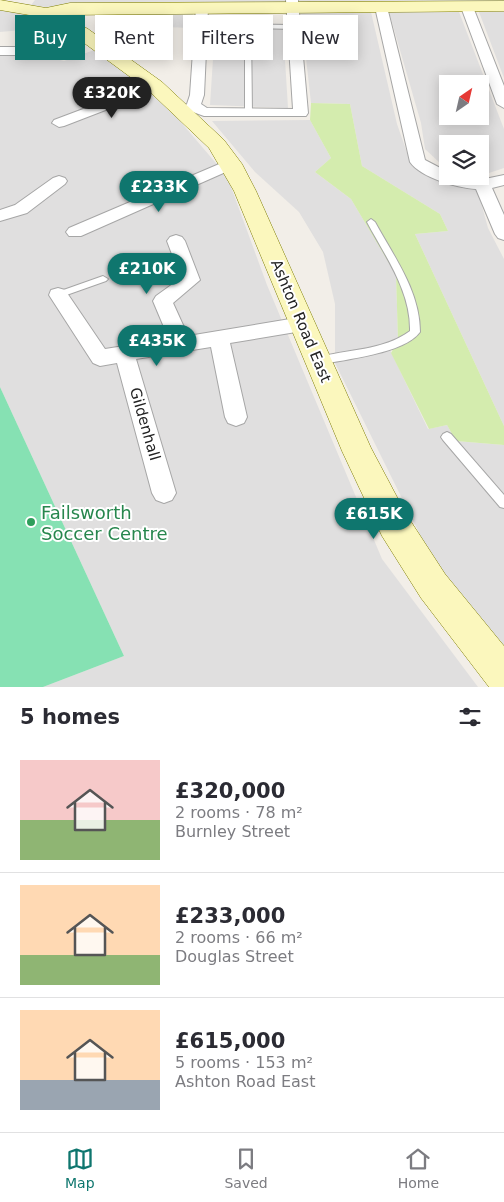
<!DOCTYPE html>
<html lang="en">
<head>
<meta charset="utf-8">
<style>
	:root { --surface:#fff; --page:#f7f7f7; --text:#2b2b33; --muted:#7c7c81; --line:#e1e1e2; --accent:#0f766e }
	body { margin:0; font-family:"DejaVu Sans",sans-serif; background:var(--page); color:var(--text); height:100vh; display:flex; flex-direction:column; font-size:19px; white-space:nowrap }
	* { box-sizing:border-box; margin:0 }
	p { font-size:16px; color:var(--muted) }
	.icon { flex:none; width:28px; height:28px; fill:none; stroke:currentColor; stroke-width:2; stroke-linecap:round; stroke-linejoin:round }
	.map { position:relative; height:687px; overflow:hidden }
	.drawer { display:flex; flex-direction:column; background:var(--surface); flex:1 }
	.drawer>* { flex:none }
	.top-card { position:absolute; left:15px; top:15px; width:475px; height:45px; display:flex; gap:10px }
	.needle { width:32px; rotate:34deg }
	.buttons { position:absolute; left:439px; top:75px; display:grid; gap:10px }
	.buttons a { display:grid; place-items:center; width:50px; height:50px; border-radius:0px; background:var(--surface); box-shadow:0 2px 12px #0003; font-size:25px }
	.price { position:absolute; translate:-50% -42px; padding:0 11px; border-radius:18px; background:var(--accent); color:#fff; font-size:16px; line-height:32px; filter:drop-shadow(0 1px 2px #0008) }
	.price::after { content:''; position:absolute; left:50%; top:30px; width:15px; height:11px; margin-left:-8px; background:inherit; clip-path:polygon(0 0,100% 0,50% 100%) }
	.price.selected { background:#222; color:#fff }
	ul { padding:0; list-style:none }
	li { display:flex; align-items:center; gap:15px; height:125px; padding:0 20px }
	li+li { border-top:1px solid var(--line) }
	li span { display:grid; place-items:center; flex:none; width:140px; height:100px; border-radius:0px; color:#555 }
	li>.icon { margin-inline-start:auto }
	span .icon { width:60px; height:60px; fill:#fffc; stroke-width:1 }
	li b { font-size:21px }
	h2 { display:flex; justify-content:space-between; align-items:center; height:60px; padding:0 20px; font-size:21px }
	.tag { padding:0 18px; border-radius:0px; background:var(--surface); box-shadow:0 2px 12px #0003; font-size:18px; line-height:45px }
	.tag.selected { background:var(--accent); color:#fff }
	.tabs { display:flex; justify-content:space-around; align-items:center; height:70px; border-top:1px solid var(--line); background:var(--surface); font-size:14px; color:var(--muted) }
	.tabs a { display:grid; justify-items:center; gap:2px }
	.tabs .selected { color:var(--accent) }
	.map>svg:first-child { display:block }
	.residential { fill:#e0dfdf; fill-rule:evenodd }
	.grass { fill:#d4ecae }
	.pitch { fill:#86e1b3 }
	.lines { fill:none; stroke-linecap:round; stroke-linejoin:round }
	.lane-casing { stroke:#a6a6a6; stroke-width:2 }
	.street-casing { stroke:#a6a6a6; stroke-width:2 }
	.secondary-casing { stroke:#7e7d03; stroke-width:1 }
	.lane { fill:#fff; fill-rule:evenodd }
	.street { fill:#fff; fill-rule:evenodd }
	.secondary { fill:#fbf7bd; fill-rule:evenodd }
	.leisure-dot { fill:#2e9e5b; stroke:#fff; stroke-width:2 }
	.labels { text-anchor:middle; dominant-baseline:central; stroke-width:4; stroke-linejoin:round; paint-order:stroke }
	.street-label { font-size:15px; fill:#222; stroke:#fff }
	.near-leisure-label { font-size:18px; fill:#27864d; stroke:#fff; text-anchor:start }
</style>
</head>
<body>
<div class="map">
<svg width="504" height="687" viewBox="0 0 504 687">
	<rect width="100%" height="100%" fill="#f2eee8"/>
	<!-- residential -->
	<path class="residential" d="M35,0H504V2L192,5L194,28L133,26L137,13L74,5L46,7L31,5Z
		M0,10L38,17L22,30L0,32Z
		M371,12L397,124L411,164L429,177L477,188L488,228L504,259V426L415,234L448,231L440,214L362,166L350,104L311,103L301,13Z
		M389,12H459L504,129V168L480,176V144H448L447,167L441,164L425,149L421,123ZM448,84H480V116H448Z
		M479,12H504V78Z
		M215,28H283L288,108L210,105Z
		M94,50L117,66L173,113L227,176L267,285L382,559L478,687H43L124,656L0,387V56L40,54L64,61Z
		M310,120L331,158L315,172L351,199L396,275L398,340L335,358V304L323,252L299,212L255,172L212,121Z
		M390,350L428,429L447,425L456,441L504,445V647L434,563L334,361Z"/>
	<!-- grass -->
	<path class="grass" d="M311,103L350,104L362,166L440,214L448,231L415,234L504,426V445L456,441L447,425L429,429L391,353L398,340L396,275L351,199L315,172L331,158L310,120Z"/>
	<!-- pitch -->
	<path class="pitch" d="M0,387L124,656L43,687H0Z"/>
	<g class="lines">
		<!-- lane casing -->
		<g class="lane-casing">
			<path id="lane" d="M199,24L293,25L296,27L293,29L251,28L252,114L245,112V28L197,27L196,26Z
				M371,219L375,222C394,257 420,291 420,332C404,354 345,359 319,365L315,364L314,361L315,358C347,349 383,351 410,331C411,291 385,256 367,222Z
				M103,276L108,279L106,281L58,298L53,295L55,293Z
				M447,432L451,434L504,495V508L500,507L443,440L441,437L443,434Z"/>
		</g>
		<!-- street casing -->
		<g class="street-casing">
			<path id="street" d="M286,0H298L308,113L306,116H204L193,112L183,116L178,115L176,112L187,104L190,95L196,8L202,4L208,8L204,95L201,104L207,108L293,109Z
				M381,3L387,7L425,160L448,172V176L480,180L504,175V185L492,188L504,215V240L498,238L495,234L476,189C458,188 421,178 410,162L375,7Z
				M467,3L473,7L504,86V108L497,104L461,7Z
				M0,47H16L23,51L16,55H0Z
				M155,82L160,83L162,86L160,89L64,126L59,127L52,123L54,120Z
				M231,159L237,161L239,164L237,167L81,236H69L66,232L69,228Z
				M59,176L65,178L67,181L65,184L27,213L0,221V210L15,205L53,178Z
				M176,235L182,237L185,241L200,280L173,303L188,336L302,317L309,319L312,324L309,329L302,331L230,343L247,417L244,423L236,426L228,423L225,417L211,347L136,359L176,493L172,500L164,503L156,500L152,493L117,363L100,366L93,363L49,295L51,290L58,288L65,290L105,349L169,339L153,301L156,296L181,278L167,241L170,237Z"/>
		</g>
		<!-- secondary casing -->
		<g class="secondary-casing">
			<path id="secondary" d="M0,0L46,8L70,3L504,1V11L62,15L88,29L162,82L224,140L242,164L256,191L371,448L406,514L445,574L504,646V687H489L421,598L382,536L342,451L234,191L209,148L148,90L76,37L41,17L0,10Z"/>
		</g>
		<!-- lane -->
		<use href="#lane" class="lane"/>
		<!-- street -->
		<use href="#street" class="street"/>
		<!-- secondary -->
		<use href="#secondary" class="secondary"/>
	</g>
	<!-- markers -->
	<circle class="leisure-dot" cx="31" cy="522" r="5"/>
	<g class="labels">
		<!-- street labels -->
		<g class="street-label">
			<text transform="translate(301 321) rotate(67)">Ashton Road East</text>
			<text transform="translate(145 424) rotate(74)">Gildenhall</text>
		</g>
		<!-- near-leisure labels -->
		<g class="near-leisure-label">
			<text x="41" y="512">Failsworth<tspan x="41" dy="21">Soccer Centre</tspan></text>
		</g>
	</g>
</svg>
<div class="buttons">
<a><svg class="needle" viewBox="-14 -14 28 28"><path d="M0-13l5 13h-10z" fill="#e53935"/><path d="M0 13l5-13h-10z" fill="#7c7c81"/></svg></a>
<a><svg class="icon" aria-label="layers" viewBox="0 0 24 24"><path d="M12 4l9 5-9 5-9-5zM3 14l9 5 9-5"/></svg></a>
</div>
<b class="price selected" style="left:112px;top:119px">£320K</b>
<b class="price" style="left:159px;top:213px">£233K</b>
<b class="price" style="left:147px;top:295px">£210K</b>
<b class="price" style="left:157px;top:367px">£435K</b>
<b class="price" style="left:374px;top:540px">£615K</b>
<div class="top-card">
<a class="tag selected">Buy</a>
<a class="tag">Rent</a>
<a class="tag">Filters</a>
<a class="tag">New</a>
</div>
</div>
<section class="drawer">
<h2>5 homes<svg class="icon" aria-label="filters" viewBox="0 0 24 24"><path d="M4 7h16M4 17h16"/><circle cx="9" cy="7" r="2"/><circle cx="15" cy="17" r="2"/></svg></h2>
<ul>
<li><span style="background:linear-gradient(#f6c9c9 60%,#8fb573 0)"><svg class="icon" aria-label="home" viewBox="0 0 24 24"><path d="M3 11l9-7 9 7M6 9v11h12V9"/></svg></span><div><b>£320,000</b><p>2 rooms · 78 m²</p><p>Burnley Street</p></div></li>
<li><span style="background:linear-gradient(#ffd9b3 70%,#8fb573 0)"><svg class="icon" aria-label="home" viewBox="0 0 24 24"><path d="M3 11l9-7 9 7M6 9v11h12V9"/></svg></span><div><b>£233,000</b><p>2 rooms · 66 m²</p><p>Douglas Street</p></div></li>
<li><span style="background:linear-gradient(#ffd9b3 70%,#9aa5b1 0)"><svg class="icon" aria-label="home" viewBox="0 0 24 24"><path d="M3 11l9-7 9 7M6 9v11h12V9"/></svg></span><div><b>£615,000</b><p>5 rooms · 153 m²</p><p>Ashton Road East</p></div></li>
</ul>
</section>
<nav class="tabs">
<a class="selected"><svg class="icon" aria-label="map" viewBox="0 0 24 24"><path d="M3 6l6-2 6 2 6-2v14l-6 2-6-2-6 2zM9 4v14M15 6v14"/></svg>Map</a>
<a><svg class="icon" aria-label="saved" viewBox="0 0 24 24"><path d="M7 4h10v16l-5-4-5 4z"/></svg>Saved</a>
<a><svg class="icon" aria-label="home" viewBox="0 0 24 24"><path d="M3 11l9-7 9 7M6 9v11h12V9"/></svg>Home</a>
</nav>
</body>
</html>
